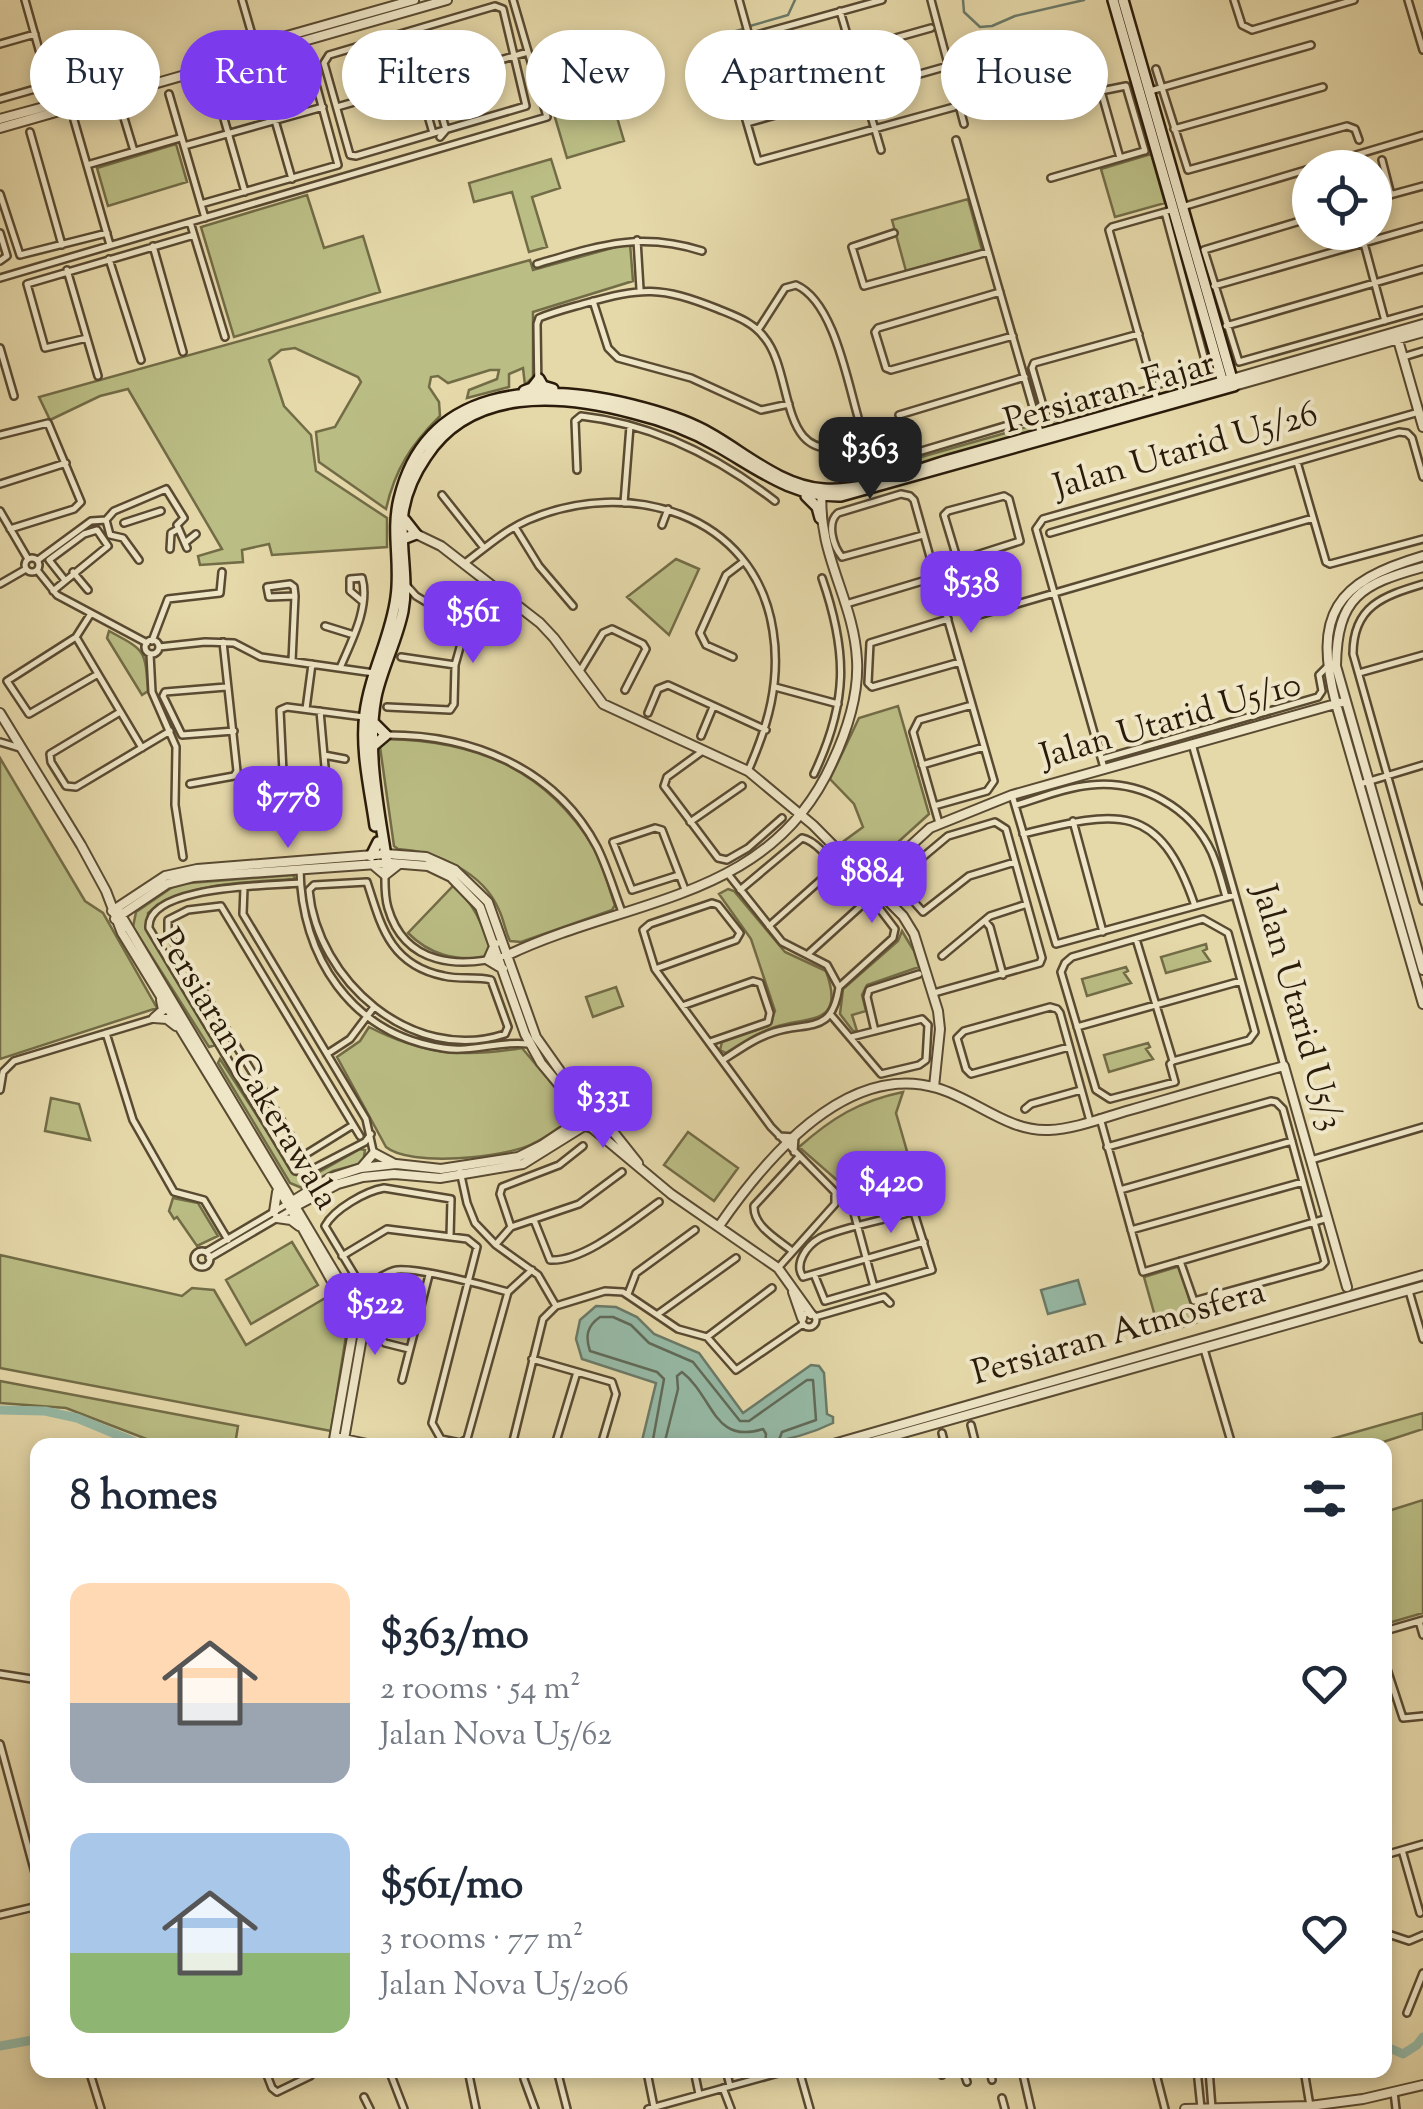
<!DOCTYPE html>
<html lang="en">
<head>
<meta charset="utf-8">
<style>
	:root { --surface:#fff; --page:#f6f6f7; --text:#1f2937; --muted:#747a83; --accent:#7c3aed }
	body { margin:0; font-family:"Sorts Mill Goudy",serif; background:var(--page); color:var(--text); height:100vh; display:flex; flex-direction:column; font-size:38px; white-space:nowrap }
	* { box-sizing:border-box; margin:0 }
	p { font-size:32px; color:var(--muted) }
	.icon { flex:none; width:55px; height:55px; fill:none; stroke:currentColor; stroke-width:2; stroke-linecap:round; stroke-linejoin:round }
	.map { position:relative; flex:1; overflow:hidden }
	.side { position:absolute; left:30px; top:1438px; width:1362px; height:640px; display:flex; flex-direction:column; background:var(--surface); border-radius:20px; box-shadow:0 5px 15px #0003 }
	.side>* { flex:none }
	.banner { position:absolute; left:30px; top:30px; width:1365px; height:90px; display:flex; gap:20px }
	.fabs { position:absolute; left:1292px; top:150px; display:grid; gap:20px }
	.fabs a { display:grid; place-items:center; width:100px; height:100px; border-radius:50%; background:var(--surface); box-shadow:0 5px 15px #0003; font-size:50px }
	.price { position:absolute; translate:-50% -85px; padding:0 22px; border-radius:20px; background:var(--accent); color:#fff; font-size:32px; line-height:65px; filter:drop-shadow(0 2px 5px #0008) }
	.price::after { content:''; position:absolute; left:50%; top:60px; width:30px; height:22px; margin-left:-15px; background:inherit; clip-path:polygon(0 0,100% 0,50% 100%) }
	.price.on { background:#222; color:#fff }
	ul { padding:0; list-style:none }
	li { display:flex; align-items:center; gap:30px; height:250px; padding:0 40px }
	li span { display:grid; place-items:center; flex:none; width:280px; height:200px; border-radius:20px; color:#555 }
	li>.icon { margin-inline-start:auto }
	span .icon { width:120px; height:120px; fill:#fffc; stroke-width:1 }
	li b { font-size:42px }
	h2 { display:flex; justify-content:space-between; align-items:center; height:120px; padding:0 40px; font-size:42px }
	.chip { padding:0 35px; border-radius:45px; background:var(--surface); box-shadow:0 5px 15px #0003; font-size:35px; line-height:90px }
	.chip.on { background:var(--accent); color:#fff }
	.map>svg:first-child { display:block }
	.green { fill:#babd84; stroke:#726c47; stroke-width:2.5 }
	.water { fill:#96baa7; stroke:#6b7a68; stroke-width:2.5 }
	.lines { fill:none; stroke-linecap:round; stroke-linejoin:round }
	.shore { stroke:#606a58; stroke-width:2.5 }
	.stream { stroke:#6b7a68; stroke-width:2.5 }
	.river { stroke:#96baa7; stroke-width:9 }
	.minor-casing { stroke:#594a32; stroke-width:10 }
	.tertiary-casing { stroke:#594a32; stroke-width:12 }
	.secondary-casing { stroke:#2a1b0a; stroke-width:14 }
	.minor { stroke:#eee6c7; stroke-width:5 }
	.tertiary { stroke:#eee6c7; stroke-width:8 }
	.secondary { stroke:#eee6c7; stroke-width:9 }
	.labels { text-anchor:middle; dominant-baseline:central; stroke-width:8; stroke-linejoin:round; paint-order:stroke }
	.street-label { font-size:35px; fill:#2a1b0a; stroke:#eee6c7 }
</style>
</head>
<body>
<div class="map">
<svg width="1423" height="2109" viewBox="0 0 1423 2109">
	<rect width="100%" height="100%" fill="#e5d8a9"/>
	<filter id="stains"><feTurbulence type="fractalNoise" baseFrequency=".002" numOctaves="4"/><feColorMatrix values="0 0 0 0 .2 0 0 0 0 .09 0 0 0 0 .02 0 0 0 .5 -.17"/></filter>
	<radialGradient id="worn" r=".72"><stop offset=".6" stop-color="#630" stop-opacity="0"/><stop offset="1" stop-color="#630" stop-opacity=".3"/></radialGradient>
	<!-- green -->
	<path class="green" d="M611,97L624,141L567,158L554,114Z
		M176,144L187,182L108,206L97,168Z
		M1151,154L1165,203L1115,217L1101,169Z
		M551,159L560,188L532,197L547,247L529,252L512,192L474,202L469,183Z
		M307,195L324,248L363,236L380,292L234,337L201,227Z
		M968,199L982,250L906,271L892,220Z
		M630,243L633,281L533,312V377L525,385L523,368L509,374V387L467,398L469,390L497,379L499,370H490L448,383L438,376L431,377L429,387L439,402L440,416C411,445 395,469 386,509L319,462L316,432L335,427L361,382L358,377L295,348L281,350L269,360L284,406L311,435L316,471L387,518V547L272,555L269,544L242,550L243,562L200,565L198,556L222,549L128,389L100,396L50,420L39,397L530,260L533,270Z
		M1032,422L1035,432L916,465L914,459L1030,426Z
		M676,559L699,569L669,635L627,597Z
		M109,631C146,651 145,649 148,691L142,695L107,638Z
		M898,706L929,814L874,864L864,862L844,841L863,827L854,804L830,779L859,718Z
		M387,739C476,741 544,768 593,846C603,863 608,886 615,905L612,910L521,942L510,941C505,931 504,920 499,910C483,872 436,851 398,849L394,846L380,747Z
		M0,758L85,901L103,913L157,1008L0,1059Z
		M293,875L295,879C245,883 189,881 148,913V933L216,1045L209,1047L133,927L136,912L177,884Z
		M453,886C474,903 482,923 490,949L485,957C455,961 430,955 408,933Z
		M728,889L734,891L785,952L826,971C846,1026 809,1016 775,1027C757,1033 742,1043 726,1053L720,1050L722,1042L768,1026L775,1011L751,939L719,894Z
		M902,931L914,951L919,967L867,985L862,995L866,1011L852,1015L857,1031H853L840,1014L843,989L898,941Z
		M1206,944L1207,949L1203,951L1210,961L1166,973L1161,957Z
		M1126,967L1128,971L1124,973L1131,983L1087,996L1082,979Z
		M616,987L623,1006L593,1017L586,997Z
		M369,1027C424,1055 462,1058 522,1048L573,1109L572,1119C559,1127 546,1138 532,1144C504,1158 410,1167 386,1147L337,1057L360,1041Z
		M1148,1043L1150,1047L1146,1049L1153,1059L1109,1072L1104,1055Z
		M220,1059L296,1175L312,1176L360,1149L365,1150L363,1163L333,1171L302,1188L290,1183L218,1063Z
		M903,1092L896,1113L915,1179L846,1197L845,1187L799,1147C832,1118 859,1101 903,1092Z
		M51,1098L79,1104L90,1140L45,1131Z
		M688,1132L738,1168L714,1201L664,1165Z
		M173,1198L198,1203L218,1236L197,1246L177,1217L174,1219L169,1211Z
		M292,1242L318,1285L251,1324L226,1280Z
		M0,1255L182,1296L192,1288L214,1290L246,1345L332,1294L345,1318L346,1336L331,1431L0,1368Z
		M1180,1266L1196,1323L1160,1334L1144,1277Z
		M0,1381L238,1426L235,1445H162L66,1408L0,1403Z
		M1423,1413V1429L1374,1445H1310Z
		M1423,1500V1613L1385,1624V1512Z"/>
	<!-- water -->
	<path class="water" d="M1078,1280L1085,1304L1048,1314L1041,1290Z
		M596,1306L616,1307L637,1317L654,1334L699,1353L743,1413L811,1365L819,1366L824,1373L827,1414L833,1417V1423C772,1453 708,1445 641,1445L656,1383L582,1359L576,1339L580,1320Z"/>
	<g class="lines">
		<!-- shore -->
		<path class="shore" d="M652,1445L664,1379L657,1372L590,1351C585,1336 587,1326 600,1317H613L631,1325L649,1343L693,1362L740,1421H749L807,1380H813L816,1420L782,1432L777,1445
			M664,1445L678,1389L677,1376L682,1372C714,1397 713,1445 763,1429L766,1434L765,1445"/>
		<!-- stream -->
		<path class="stream" d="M963,0L964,12L980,27L992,26L1015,16L1084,0
			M750,26L788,15L795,0
			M722,35L743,29"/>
		<!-- river -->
		<path class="river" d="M0,1410L45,1411L77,1418L142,1445
			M0,2046L38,2039
			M1385,2046L1403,2054L1417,2045L1423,2037"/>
		<!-- minor casing -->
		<g class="minor-casing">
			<path id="minor" d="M25,0L54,103
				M242,0L255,45
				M739,0L749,36
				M882,0L724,44L758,161L954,107
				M931,0L964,124
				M1234,0L1242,25L1252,30L1354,0
				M1408,0L1423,50
				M495,6L503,9L526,106L356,156L350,155L324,63L329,55Z
				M840,11L881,150
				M417,29L446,130L440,137
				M404,33L433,133
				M0,44L35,34
				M259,65L292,179
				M1156,69L1188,170L1347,126L1355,129L1359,140
				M212,77L245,192
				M735,83L931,28
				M1150,91L1311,45
				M169,94L205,218
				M0,99L49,85
				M337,107L528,52
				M121,108L134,151
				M74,120L110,245
				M747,123L948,66
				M1174,129L1323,87
				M30,132L62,245
				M956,140L1041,435
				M184,146L323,107
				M1120,158L1101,91L1126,86L1145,151
				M1382,160L1391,195
				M87,165L180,138
				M1051,178L1144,151
				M0,194L20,255L107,233
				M1375,199L1423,186
				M201,204L338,165L308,55
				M1182,207L1423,135
				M1310,218L1204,250L1239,362L1423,310
				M190,222L225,337
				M1361,232L1385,321
				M0,233L7,256L0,261
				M894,233L852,247L864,286L988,252
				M637,240L640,289
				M153,246L183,352
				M109,259L141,360
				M537,264C598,246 639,231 702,251
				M67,270L98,376
				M0,278L547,117L513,0
				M1214,286L1423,226
				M1000,292L878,328L875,332L886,368L891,370L1013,336
				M593,301L608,348L618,358L691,378L761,410L789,404
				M1226,326L1423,269
				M1139,334L1034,363L1032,368L1046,416L1051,418L1154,388
				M87,338L45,348L27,284L194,235
				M0,348L14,396
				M1403,357L1423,351
				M1153,386L1201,372L1206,364L1165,212L1171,210
				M538,394L537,324L539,318C553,312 569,308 583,304C643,287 660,286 718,309C735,316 753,322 764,337C796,375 776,469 853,444L861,433L860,424C848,386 835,302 796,285L785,288L758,330
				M1157,400L1109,230L1112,227L1165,212
				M899,415L1025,377
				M0,435L48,423L81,502L74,509L10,529
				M1297,462L1326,562L1330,564L1423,539
				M577,470L575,421L581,416C653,424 718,457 775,501
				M913,470L908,455L1035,417
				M0,484L66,463
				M442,495L484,548
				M624,503L630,426
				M0,511L28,559
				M106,520L114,511L166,489L184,518L177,525L187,548
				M106,520L110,535L123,538L139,560
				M124,523L161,511
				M662,525L668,509
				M515,527L539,566L573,606
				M1050,533L1399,432L1407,433L1412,438L1423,477
				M923,535L842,557C833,546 826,523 838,513L901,494L910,496L914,500C940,594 967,687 994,781L987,791L934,806
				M186,542L196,534
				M170,549L171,533L178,529
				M25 565a7 7 0 1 1 14 0a7 7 0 1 1-14 0Z
				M38,560L91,521L106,520
				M958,561L1020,541L1009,499L1004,496L948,511L944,515L973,611L979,615L1313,518
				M465,563C485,548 505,530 528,520C627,477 755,512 773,631C781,681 768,726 748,771
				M37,570L57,595L147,643
				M73,572L88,590
				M0,584L26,569
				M1423,584C1383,596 1353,606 1353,654L1423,901
				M53,591L108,546L97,530L84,534L49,560L64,579
				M846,604L936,577
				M90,615L76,637L7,681L29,714L98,674
				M948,619L870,643L868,683L872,687L960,662
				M325,626L354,635
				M76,637L142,748
				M145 647a7 7 0 1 1 14 0a7 7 0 1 1-14 0Z
				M152,641L168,599L220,593L222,572
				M159,647L205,642L234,643L261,657L374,673
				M150,654L152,692L176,747L175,805L183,857
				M401,657L455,665
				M733,657L706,645L700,633L726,575L743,562
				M292,661L295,596L294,587L290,584L267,587L269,597L295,596
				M340,668C351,642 370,607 362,578L350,579V591L362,601
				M580,671L603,633L612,629L643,644L646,649L625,690
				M1359,673L1423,655
				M226,687L165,692L163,696L182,735L234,731
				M775,687L838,704
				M387,707L450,710L454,704L455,665L466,626L416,596L408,587
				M306,709L312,664
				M320,711L325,767
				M120,712L50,754L51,762L66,786L76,787L170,731
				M648,713L658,689L668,685L766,730
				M384,735C470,734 555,767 597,847C607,867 614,891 622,912
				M701,736L713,707
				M0,742L20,748
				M1192,744L1284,1066
				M704,750L667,777L664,786L718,858L727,860L748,848L782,818
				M324,755L345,759
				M1102,759L1318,697L1322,691L1319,675L1327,667
				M922,765L984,747
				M1104,768L1036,529L1043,519L1419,412
				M283,772L280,710L287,707L364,717
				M814,774C848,702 848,653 822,578
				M190,784L234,776L237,771L223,642
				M1360,784L1423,765
				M1012,795L1056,944L1235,895
				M1016,805C1040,798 1066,787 1091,785C1141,780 1191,807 1212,853C1218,867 1222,883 1226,897
				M1073,821L1103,932
				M690,822L742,786
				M939,823L913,732L919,720L972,705
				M1023,834C1117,811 1159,800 1195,906
				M387,863L385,868C385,881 384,895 388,908C405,966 460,969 508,955
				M300,869C301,956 351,1034 443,1048C472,1053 500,1040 528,1044
				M679,875L632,890L613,842L655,828L662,830L686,892
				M367,882C381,926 390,965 444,976C460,980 477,976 491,980L508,1027L505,1034C412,1065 317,980 309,890L314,885Z
				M300,883C269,886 146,885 149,928L295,1171H309L365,1142L371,1134
				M244,888L243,914L366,1119L374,1155
				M740,890L802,838C813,840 832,858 833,869L769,926
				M985,921L990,927L1003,975
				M1136,939L1173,1061L1170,1064L1175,1082L1110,1099L1096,1090L1061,972L1065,963L1072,957L1203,919L1228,933L1255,1032L1249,1040L1173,1061
				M808,954L862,905L868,902L876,904L895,929L893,938L839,987
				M942,956L990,916L1027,904
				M655,969L736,940L740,933L718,905L712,903L650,924L643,930L655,969L771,1127L835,1192V1204L778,1268
				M934,993L1040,963L1042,958L1006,829L995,822L948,836L899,877V885L923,912L969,876L1015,862
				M682,1006L753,981L760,983L770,1013L768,1022L710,1042
				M831,1015L881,1074L919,1065L926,1060L928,1025L922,1019L851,1037
				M1077,1027L1241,981
				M875,1031L867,997L869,990L919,974
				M106,1033L133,1120L174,1192L204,1200L228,1240
				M1069,1047L971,1074L966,1069L957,1038L964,1031L1050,1007L1057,1009L1060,1013L1090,1121
				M327,1054L350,1039L374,1007
				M723,1060C740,1049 755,1038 774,1032C809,1021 832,1035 839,987L827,965L782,942L728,874
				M0,1090L3,1072L14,1061L156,1018
				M1025,1109L1031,1104L1081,1090
				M1100,1118L1143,1272L1328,1218
				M353,1125L303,1156L168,933V920L188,910L221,906L360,1136
				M779,1136L795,1137L794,1152
				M1107,1147L1271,1101L1276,1102L1283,1109L1325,1262L1321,1266L1194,1301L1180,1261
				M1311,1160L1423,1127
				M460,1171L467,1203L475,1223L496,1245L538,1275L556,1306
				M1120,1190L1292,1141
				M915,1211C892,1218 839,1228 820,1238C806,1246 794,1264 803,1277L924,1242
				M534,1220L550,1260C584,1262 632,1221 659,1202
				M511,1227L500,1194L502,1187L559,1165L583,1146
				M1131,1230L1303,1182
				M450,1237L451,1199L384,1188C366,1191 334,1209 325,1226L360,1284C374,1285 383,1272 397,1270C420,1268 484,1285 508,1292
				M497,1243L511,1227L579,1204L622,1172
				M792,1251C777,1239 753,1226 754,1206L798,1158
				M194 1259a8 8 0 1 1 16 0a8 8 0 1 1-16 0Z
				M206,1252L287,1204
				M342,1256L387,1229L467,1239L477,1247L432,1423L441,1439L460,1443L467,1439L508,1292L532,1270
				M209,1258L291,1210
				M387,1274L375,1332L385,1343L409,1349
				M814,1274L825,1301L932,1270L906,1187L851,1202L874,1287
				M1409,1291L1423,1339
				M628,1294L636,1273L695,1230
				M802 1320a7 7 0 1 1 14 0a7 7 0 1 1-14 0Z
				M658,1314L736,1258
				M815,1317L884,1297L890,1303
				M707,1337L772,1288
				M1204,1349L1232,1445
				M532,1359L612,1382L616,1394L601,1445
				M402,1380L429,1275
				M971,1425L976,1445
				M942,1433L945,1445
				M512,1445L543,1319L556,1306L605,1291L623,1292L678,1329L707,1337L736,1370L803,1324
				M555,1445L577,1372
				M1419,1621L1423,1635
				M1385,1631L1423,1620
				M1385,1663L1403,1718L1423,1716
				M0,1674L38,1680
				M0,1744L38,1884
				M1402,1850L1420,1913
				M1385,1855L1423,1844
				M1385,1898L1387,1906
				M0,1915L38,1906
				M1385,1933L1409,1941L1423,1935
				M1407,2013L1423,1973
				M89,2070L101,2109
				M265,2070L272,2088L277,2092L310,2076L315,2070
				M389,2070L404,2109
				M468,2070L476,2109
				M557,2070L567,2109
				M654,2070L648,2077L654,2107
				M694,2070L699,2094
				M726,2070L730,2086
				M799,2070L810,2109
				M941,2070L942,2075
				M963,2070L967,2082
				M990,2070L992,2080
				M1022,2070L1031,2109
				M1155,2070L1165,2109
				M1197,2070L1201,2108
				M1209,2070L1212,2108
				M1304,2070L1310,2106
				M524,2079L535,2109
				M723,2088L731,2109
				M1394,2092L1396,2109
				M364,2097L370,2109
				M1002,2098L1005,2109
				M648,2109L789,2070"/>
		</g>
		<!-- tertiary casing -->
		<g class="tertiary-casing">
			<path id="tertiary" d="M255,45L414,0
				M0,119L55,104
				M0,128L447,0
				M1398,340L1423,427
				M1232,379L1423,324
				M1234,386L1423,332
				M414,533L441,546L540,623L554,638L603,704L748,771L813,825L903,916L914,934L938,1011L940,1029L934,1087
				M1423,556C1335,582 1313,614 1336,704L1423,1004
				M1423,567C1361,584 1337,597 1336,666L1423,970
				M0,713L81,845L106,891L122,933L303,1229L350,1314L352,1337L333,1445
				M372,864L385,875L399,864
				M871,882L930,828L1012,795L1346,701
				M112,911L165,876L197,869L386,854L426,857L455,870L488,902L536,1037L577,1095L587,1100
				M119,912L357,1310L362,1337L343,1445
				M115,919L167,884L194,877L391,863L428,866L451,877L480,907L525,1034L541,1063L575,1104L581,1124L592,1128L671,1194L778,1268L811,1314
				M495,944L488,960L503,969
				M508,955C627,898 770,901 832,763C847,731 859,696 857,660C854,599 816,553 822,489
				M161,1000L163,1010L154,1018L167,1019L176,1026
				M583,1102C596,1097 606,1106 603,1119L638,1163
				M361,1168L374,1153L393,1163
				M291,1202L330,1178L361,1168L396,1164L441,1169L518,1157L542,1145L578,1121
				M294,1207L338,1184L363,1177L394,1174L440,1178L523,1164L584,1126
				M274,1212L277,1192
				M277,1218L291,1220L299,1226
				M719,1226C764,1161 845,1061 937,1088C975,1099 1008,1132 1049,1130C1076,1129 1105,1117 1130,1110C1182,1095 1233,1080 1284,1066L1347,1287
				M793,1292L802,1318
				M339,1438L372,1445
				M830,1445L1423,1275
				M861,1445L1423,1286
				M1185,2109L1310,2106L1363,2099L1423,2085"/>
		</g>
		<!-- secondary casing -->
		<g class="secondary-casing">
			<path id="secondary" d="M1113,0L1224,386
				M524,391L532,388L539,379L543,386L553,389
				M806,496L817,507L820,518
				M403,539L416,534L405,520
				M373,746L386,735L375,724
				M375,826C370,790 360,750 365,713C370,673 391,637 396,597C401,564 391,532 399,499C426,386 538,381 633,405C657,411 682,418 704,430C742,450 779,486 824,489C865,492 911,471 949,460C1043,434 1138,406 1232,379
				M371,856L378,842
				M387,863C379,809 366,752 376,697C382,668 397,641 403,611C409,578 399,545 403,513C406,493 415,473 426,457C471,387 561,394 632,413C661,420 691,431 717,446C758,469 791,497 841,496L1234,386L1123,0"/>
		</g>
		<!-- minor -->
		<use href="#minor" class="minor"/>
		<!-- tertiary -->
		<use href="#tertiary" class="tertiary"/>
		<!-- secondary -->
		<use href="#secondary" class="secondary"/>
	</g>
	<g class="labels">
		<!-- street labels -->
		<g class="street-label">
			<text transform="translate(1110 394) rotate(-16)">Persiaran Fajar</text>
			<text transform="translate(1186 452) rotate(-16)">Jalan Utarid U5/26</text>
			<text transform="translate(1171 722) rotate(-16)">Jalan Utarid U5/10</text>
			<text transform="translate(1296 1008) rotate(74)">Jalan Utarid U5/3</text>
			<text transform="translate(246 1070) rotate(59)">Persiaran Cakerawala</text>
			<text transform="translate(1119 1334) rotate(-16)">Persiaran Atmosfera</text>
		</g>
	</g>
	<rect width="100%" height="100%" filter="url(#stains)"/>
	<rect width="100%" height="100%" fill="url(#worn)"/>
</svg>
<div class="fabs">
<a><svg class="icon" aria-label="locate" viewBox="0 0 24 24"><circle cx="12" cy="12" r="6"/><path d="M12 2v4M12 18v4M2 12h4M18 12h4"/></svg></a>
</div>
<b class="price on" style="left:870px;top:502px">$363</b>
<b class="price" style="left:971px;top:636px">$538</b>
<b class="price" style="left:473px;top:666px">$561</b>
<b class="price" style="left:288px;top:851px">$778</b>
<b class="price" style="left:872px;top:926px">$884</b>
<b class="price" style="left:603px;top:1151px">$331</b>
<b class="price" style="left:891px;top:1236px">$420</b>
<b class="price" style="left:375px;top:1358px">$522</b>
<div class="banner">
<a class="chip">Buy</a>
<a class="chip on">Rent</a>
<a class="chip">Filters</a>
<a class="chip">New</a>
<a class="chip">Apartment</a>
<a class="chip">House</a>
</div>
<section class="side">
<h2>8 homes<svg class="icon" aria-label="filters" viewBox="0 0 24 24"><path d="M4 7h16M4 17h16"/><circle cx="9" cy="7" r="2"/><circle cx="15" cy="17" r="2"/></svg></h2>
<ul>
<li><span style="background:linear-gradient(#ffd9b3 60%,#9aa5b1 0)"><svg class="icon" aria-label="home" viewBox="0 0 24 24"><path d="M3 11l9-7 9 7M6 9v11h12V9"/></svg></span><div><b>$363/mo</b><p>2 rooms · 54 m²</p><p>Jalan Nova U5/62</p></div><svg class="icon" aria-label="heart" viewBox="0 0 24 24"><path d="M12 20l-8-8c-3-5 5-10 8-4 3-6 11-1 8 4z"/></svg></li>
<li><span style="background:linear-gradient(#a9c7e8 60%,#8fb573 0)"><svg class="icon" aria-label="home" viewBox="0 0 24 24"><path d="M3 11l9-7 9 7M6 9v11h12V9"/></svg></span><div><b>$561/mo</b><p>3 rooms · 77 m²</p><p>Jalan Nova U5/206</p></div><svg class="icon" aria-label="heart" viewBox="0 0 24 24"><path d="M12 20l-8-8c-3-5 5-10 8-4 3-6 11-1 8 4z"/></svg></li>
</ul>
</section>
</div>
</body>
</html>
